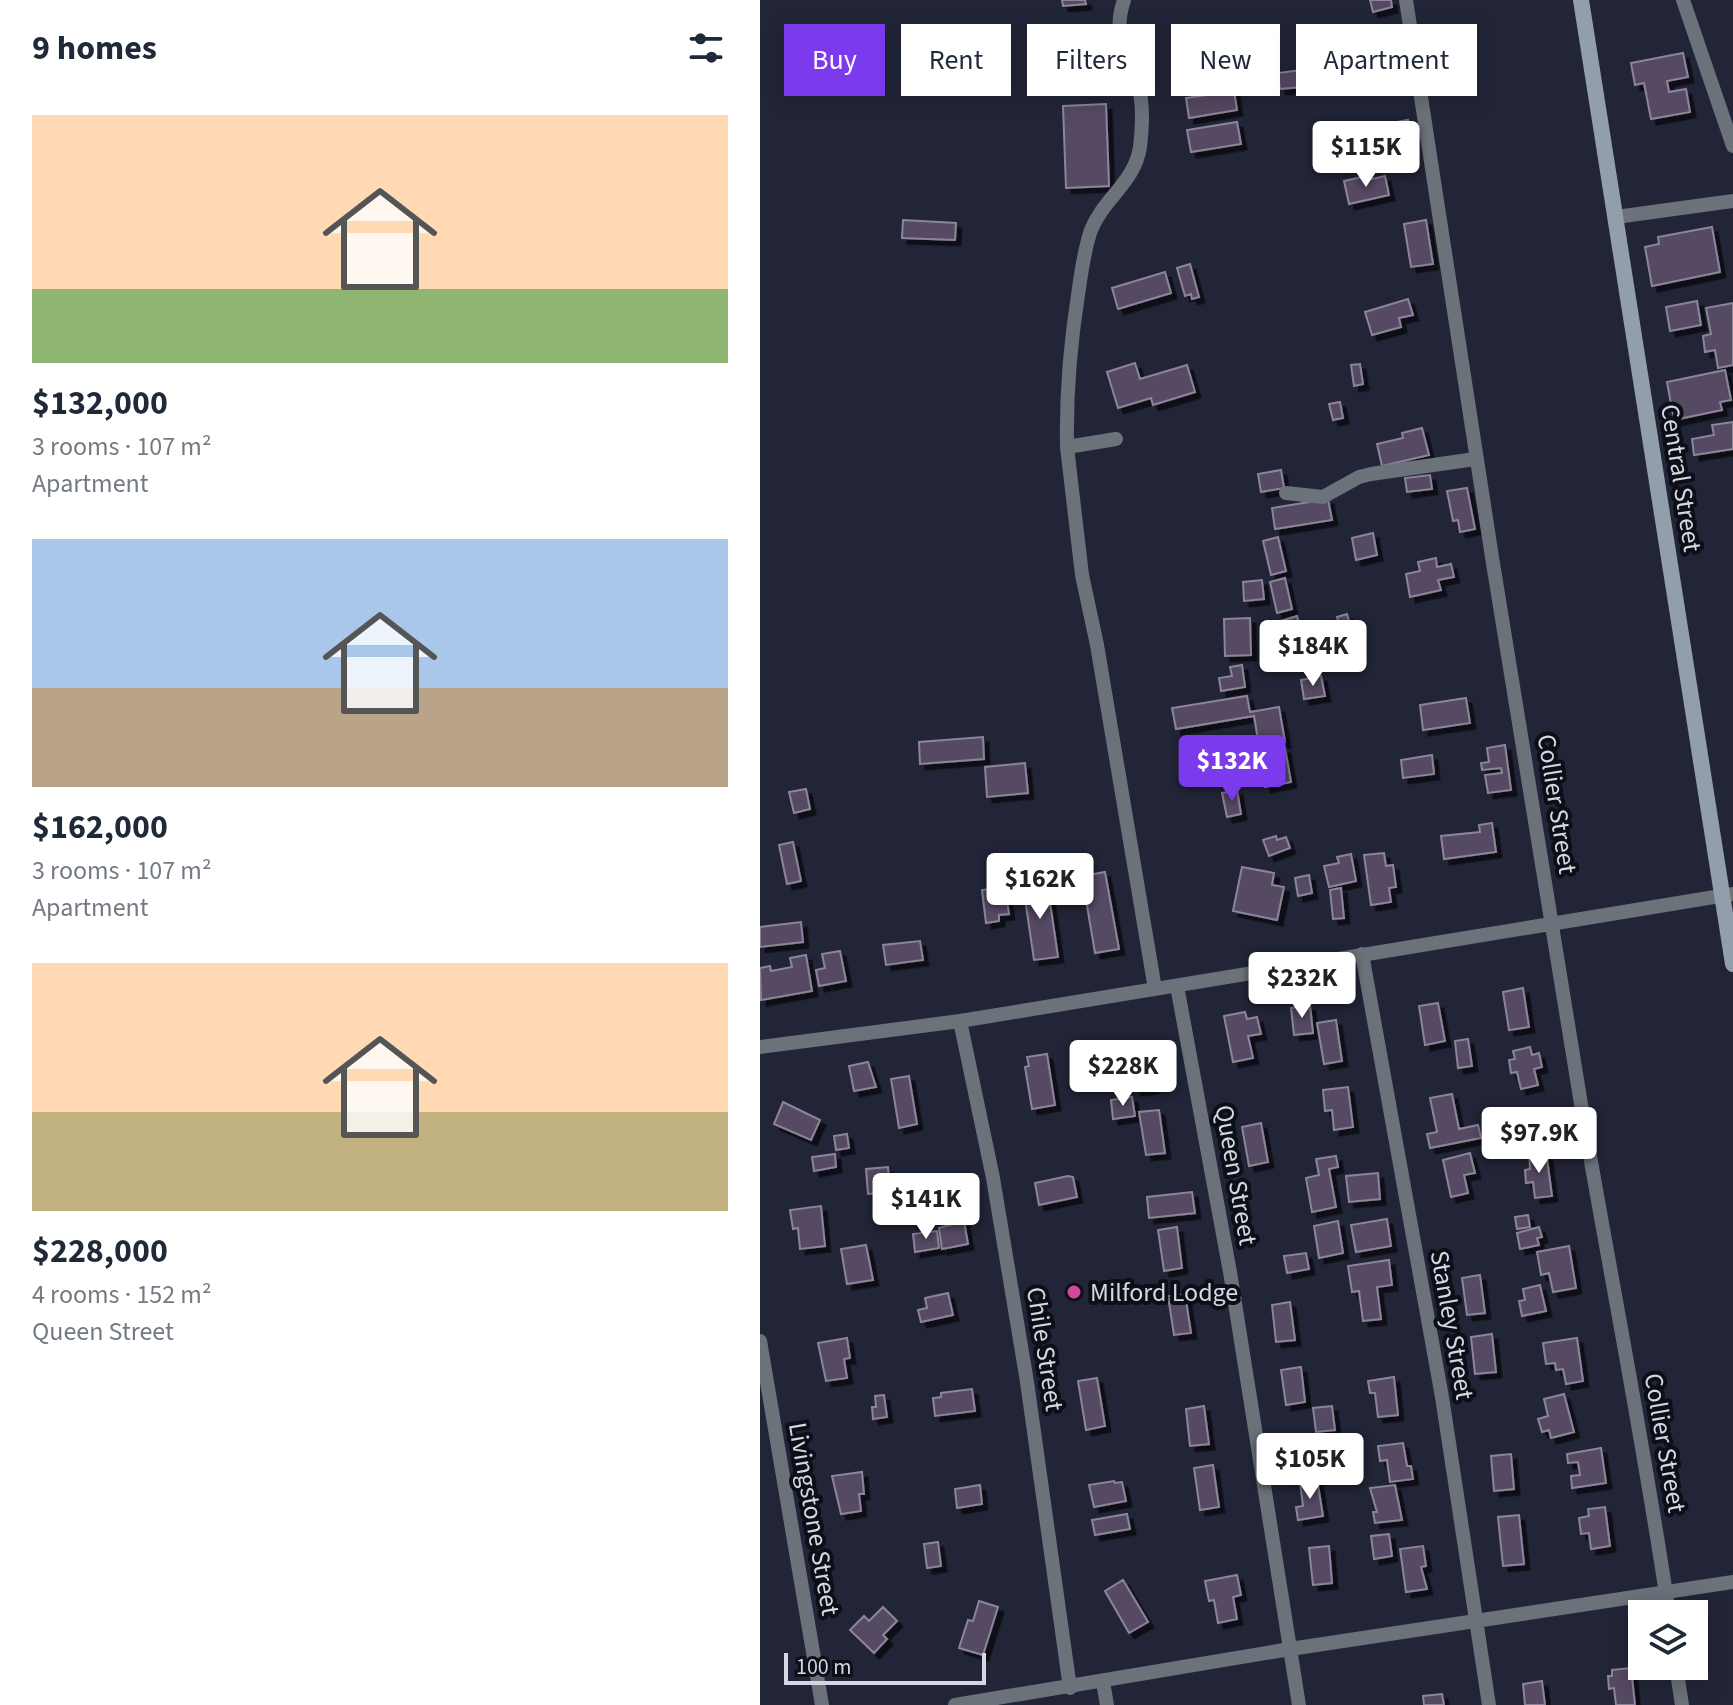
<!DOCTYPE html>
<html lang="en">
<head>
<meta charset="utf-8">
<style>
	:root { --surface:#fff; --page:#f2f2f3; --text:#1f2937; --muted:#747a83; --accent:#7c3aed }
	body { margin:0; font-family:"Source Sans 3",sans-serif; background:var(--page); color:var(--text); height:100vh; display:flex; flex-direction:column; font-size:30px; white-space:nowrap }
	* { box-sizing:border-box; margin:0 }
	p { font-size:26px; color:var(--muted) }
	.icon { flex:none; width:44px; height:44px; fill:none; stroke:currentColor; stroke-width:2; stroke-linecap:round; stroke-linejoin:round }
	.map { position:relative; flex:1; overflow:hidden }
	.panel { display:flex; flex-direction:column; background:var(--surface); width:760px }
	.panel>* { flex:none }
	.banner { position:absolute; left:24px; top:24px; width:760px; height:72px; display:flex; gap:16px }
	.buttons { position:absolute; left:868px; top:1600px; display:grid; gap:16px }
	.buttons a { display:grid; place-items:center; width:80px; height:80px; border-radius:0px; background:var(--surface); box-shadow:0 4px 20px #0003; font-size:40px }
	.scale { position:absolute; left:24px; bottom:20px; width:202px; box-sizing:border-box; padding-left:8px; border:4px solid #d5d8e4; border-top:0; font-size:22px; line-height:28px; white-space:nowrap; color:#d5d8e4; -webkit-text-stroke:6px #0d0f17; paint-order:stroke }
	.price { position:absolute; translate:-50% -68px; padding:0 18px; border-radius:8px; background:#fff; color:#222; font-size:26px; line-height:52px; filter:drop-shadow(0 2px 4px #0008) }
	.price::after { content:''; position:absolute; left:50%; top:48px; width:24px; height:18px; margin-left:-12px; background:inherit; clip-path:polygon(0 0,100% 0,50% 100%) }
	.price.active { background:var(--accent); color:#fff }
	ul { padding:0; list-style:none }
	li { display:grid; align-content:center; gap:16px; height:424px; padding:0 32px }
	li span { display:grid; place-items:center; height:248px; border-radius:0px; color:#555 }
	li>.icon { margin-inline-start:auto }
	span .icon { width:144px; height:144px; fill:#fffc; stroke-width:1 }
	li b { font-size:34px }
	h2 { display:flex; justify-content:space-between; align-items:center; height:96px; padding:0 32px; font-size:34px }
	.pill { padding:0 28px; border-radius:0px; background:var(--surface); box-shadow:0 4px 20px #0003; font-size:28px; line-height:72px }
	.pill.active { background:var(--accent); color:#fff }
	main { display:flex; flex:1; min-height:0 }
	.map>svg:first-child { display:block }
	.building { fill:#544a64; stroke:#8c8499; stroke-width:2; filter:url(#shadow) }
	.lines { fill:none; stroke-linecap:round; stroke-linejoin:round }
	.minor { stroke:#6b727a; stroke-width:14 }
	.secondary { stroke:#929eaa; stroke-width:16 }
	.hotel-dot { fill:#d1479c; stroke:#0d0f17; stroke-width:3 }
	.labels { text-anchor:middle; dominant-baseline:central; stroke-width:8; stroke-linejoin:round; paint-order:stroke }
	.street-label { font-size:26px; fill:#d5d8e4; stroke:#0d0f17 }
	.poi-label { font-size:26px; fill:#d5d8e4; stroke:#0d0f17; text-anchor:start }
</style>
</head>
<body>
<main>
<section class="panel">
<h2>9 homes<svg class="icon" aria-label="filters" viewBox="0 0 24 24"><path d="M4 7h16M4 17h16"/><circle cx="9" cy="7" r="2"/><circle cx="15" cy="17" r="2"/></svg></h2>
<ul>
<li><span style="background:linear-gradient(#ffd9b3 70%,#8fb573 0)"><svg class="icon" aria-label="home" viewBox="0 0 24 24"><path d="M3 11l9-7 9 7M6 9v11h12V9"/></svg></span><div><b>$132,000</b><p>3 rooms · 107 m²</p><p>Apartment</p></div></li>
<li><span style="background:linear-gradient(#a9c7e8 60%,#b9a48a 0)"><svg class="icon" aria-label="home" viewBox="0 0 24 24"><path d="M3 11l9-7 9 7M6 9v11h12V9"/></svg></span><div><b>$162,000</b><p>3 rooms · 107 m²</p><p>Apartment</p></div></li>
<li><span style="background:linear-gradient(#ffd9b3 60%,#c2b280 0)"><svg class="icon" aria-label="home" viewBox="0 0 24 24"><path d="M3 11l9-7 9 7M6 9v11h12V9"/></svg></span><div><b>$228,000</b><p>4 rooms · 152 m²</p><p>Queen Street</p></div></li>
</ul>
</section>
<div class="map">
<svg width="973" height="1705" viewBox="0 0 973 1705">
	<defs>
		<filter id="shadow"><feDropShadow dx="5.5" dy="5.5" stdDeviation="0" flood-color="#0009"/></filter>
	</defs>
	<rect width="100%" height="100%" fill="#222537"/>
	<!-- building -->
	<path class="building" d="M302,0H325L326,4L303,6Z
		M610,0H631L632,7L613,12Z
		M610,37L615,55L599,59L601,68L563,78L558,59L565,58L563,50Z
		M509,51L510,65L488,67L487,53Z
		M923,53L928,77L907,81L909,92L926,89L930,112L891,119L884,83L875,85L871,63Z
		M480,61L483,83L457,86L454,64Z
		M541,70L543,87L520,89L518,73Z
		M474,91L477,110L429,118L426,98Z
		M346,104L349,186L306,188L303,106Z
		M648,120L651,141L630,145L626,124Z
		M477,122L481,144L431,152L427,130Z
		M611,175L612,179L625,176L629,195L589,204L584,181Z
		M143,220L196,223L195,240L142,238Z
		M666,220L673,264L651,267L644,224Z
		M952,227L960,272L892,286L885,247L899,244L898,237Z
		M430,264L439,297L432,299L431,294L425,296L417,268Z
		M405,272L411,293L358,309L352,288Z
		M648,299L653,315L639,318L641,327L612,335L605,312Z
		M937,301L941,325L910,331L906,307Z
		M973,303V365L958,368L955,350L945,352L943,336L951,334L946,308Z
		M375,363L380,379L427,365L435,392L393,405L391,398L358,408L347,372Z
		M600,364L603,384L594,386L591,365Z
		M965,370L971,400L960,402L962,410L914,420L907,382Z
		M580,402L583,418L573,420L569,404Z
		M973,422V449L934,455L932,439L954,435L952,425Z
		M662,428L669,455L622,466L617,444L643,438L642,433Z
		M521,470L524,488L501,492L498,474Z
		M670,475L672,489L647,492L645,478Z
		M707,488L715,529L700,532L698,520L693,521L687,491Z
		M568,499L572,520L515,529L512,508Z
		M613,533L617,555L596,560L592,538Z
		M518,537L526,571L511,575L503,541Z
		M676,558L677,567L691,564L694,577L678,580L681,590L650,597L646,574L660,571L658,562Z
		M525,578L532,609L517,613L510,582Z
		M502,580L504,599L484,601L483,582Z
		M587,614L592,632L582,635L577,617Z
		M537,616L545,646L529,650L521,621Z
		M490,618L491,655L465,656L464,619Z
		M482,665L485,687L461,691L459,678L472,676L470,667Z
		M561,676L565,696L544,699L541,680Z
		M487,696L490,712L519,707L525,742L499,746L494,716L416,729L412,708Z
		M706,698L710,723L663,730L660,705Z
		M223,737L224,759L160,764L159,742Z
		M745,745L751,790L728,793L725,775L742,773L741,768L722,770L721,763L729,762L727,748Z
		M525,748L531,782L505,787L499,753Z
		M672,755L674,774L643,778L641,760Z
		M265,763L268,793L227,797L225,767Z
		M46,789L50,809L34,813L29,792Z
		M477,790L481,814L467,817L462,793Z
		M732,823L736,852L684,859L681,836L720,832L719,825Z
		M516,836L517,840L526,837L530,848L509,856L503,840Z
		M33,842L41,881L27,884L19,845Z
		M624,853L626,866L633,865L636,887L629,888L631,902L611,905L604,855Z
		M591,854L596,881L569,887L564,866L579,863L577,857Z
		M482,867L514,873L512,885L524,887L517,920L473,911Z
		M345,872L359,949L335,953L322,876Z
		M251,875L255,893L248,895L244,877Z
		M549,875L552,893L538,896L535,878Z
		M287,882L298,957L274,960L263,885Z
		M245,887L249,914L239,915V921L226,923L222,890Z
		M581,888L584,918L573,919L570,890Z
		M41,922L43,942L0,947V927Z
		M160,941L163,960L126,965L123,945Z
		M80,951L86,981L59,986L56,970L65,968L62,954Z
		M46,955L52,991L1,1000L0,968L10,966L11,971L32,967L30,958Z
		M763,988L769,1027L749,1030L743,992Z
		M678,1003L685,1041L665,1045L659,1006Z
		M550,1005L553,1033L534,1035L531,1008Z
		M485,1012L487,1019L497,1017L501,1034L488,1036L493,1058L473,1062L464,1016Z
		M576,1020L582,1061L564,1064L557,1023Z
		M708,1039L712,1066L698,1068L695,1041Z
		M770,1047L772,1055L779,1053L782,1067L774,1069L778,1085L761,1089L757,1072L751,1073L749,1060L755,1059L753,1051Z
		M388,1049L393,1088L376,1090L371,1051Z
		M287,1054L295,1105L272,1109L265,1067L269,1066L267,1057Z
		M108,1062L116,1087L94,1091L89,1066Z
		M149,1076L157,1124L139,1128L131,1079Z
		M588,1087L593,1127L574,1130L572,1110L565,1111L563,1090Z
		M692,1094L699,1129L718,1125L721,1138L670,1148L667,1134L677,1132L670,1098Z
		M372,1097L375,1116L353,1119L351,1100Z
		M23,1102L60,1120L51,1140L14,1124Z
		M752,1109L758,1140L745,1142L739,1112Z
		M399,1110L405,1153L386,1155L379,1112Z
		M501,1123L508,1162L489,1166L482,1127Z
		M87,1134L89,1148L76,1150L74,1136Z
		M786,1151L792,1196L775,1198L773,1182L766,1183L765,1170L770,1169L769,1153Z
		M710,1153L715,1173L704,1175L708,1193L691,1197L683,1160Z
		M75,1154L76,1167L54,1171L52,1157Z
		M576,1156L578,1167L569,1169L576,1207L552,1212L546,1178L559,1175L556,1159Z
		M128,1167L130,1192L108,1194L106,1169Z
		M618,1173L620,1199L589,1202L586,1176Z
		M308,1176L313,1177L317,1197L279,1205L275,1183Z
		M432,1192L435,1213L389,1218L387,1197Z
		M173,1196L177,1218L152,1222L148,1201Z
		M61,1206L65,1246L40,1249L38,1228L33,1229L30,1210Z
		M768,1215L770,1227L757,1229L755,1217Z
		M627,1219L631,1246L596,1252L591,1225Z
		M204,1221L208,1244L182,1249L179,1228Z
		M578,1221L583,1253L559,1258L554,1226Z
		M417,1227L422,1268L404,1271L398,1230Z
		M779,1227L782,1237L777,1238L779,1245L760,1249L757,1233Z
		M177,1231L179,1248L155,1252L153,1234Z
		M106,1245L113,1280L87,1284L81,1249Z
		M809,1246L816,1288L793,1292L789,1273L781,1275L777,1252Z
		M546,1253L549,1269L527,1273L524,1256Z
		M629,1260L632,1285L617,1287L621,1319L603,1321L599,1291L592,1292L588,1266Z
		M720,1275L725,1313L707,1315L702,1278Z
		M780,1285L786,1311L762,1316L759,1301L765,1300L763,1289Z
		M188,1293L193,1315L161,1322L158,1310L167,1308L165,1298Z
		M425,1294L431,1333L414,1335L408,1296Z
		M530,1302L535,1340L516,1342L512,1305Z
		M732,1334L736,1372L715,1374L711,1337Z
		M87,1338L90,1358L84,1359L87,1378L66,1381L58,1343Z
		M817,1338L823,1381L806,1384L803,1369L796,1370L795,1363L786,1364L783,1343Z
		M541,1367L545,1402L526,1405L521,1370Z
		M634,1377L638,1415L618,1417L615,1393H610L608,1381Z
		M337,1378L345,1426L326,1430L318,1381Z
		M212,1389L215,1411L175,1416L173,1398L181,1397V1393Z
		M804,1394L814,1432L791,1438L789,1430L782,1432L778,1419L788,1416L784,1399Z
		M124,1395L127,1417L113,1419L112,1407H116L115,1396Z
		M444,1406L449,1444L430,1446L426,1409Z
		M572,1406L575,1430L556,1432L553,1408Z
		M643,1443L647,1466H651L653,1479L630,1482L627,1460L620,1461L618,1446Z
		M841,1448L846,1483L812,1488L811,1476L820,1475L818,1462L808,1463L807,1454Z
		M751,1454L754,1489L734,1491L731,1456Z
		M453,1465L459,1507L440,1510L434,1468Z
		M102,1472L104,1494H99L101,1511L81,1514L72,1476Z
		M557,1479L563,1516L538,1520L536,1507L543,1506L540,1482Z
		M354,1481L355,1483L362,1482L366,1501L334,1507L329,1485Z
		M220,1485L222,1504L197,1508L195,1489Z
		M635,1485L642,1520L615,1523L613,1512H617L610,1488Z
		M845,1507L850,1546L831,1549L829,1533L821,1534L819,1518L829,1516L828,1509Z
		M367,1514L370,1529L335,1535L332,1520Z
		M759,1515L764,1564L743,1566L738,1517Z
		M629,1534L632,1556L614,1559L611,1536Z
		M178,1542L181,1566L167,1568L164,1544Z
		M569,1546L572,1583L553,1585L549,1548Z
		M663,1546L666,1566L661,1567L667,1589L646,1592L640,1549Z
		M477,1575L481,1595L473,1597L477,1619L458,1623L454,1600L449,1601L445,1581Z
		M363,1580L388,1622L369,1633L345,1591Z
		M219,1601L238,1607L223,1655L199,1648L208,1620L213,1621Z
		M123,1607L137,1621L123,1635L127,1639L114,1653L90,1630L104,1616L109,1621Z
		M871,1668L875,1705H856L854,1688L849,1689L848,1676H852V1670Z
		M782,1681L785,1705H765L763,1684Z
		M682,1694L684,1705H664L663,1696Z"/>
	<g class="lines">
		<!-- minor -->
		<path class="minor" d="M646,0C701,369 760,736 821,1104C850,1274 884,1443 909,1614
			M923,0L973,146
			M856,217L973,201
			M356,439L307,447L322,575L337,645L395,989
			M307,447C306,395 310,346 318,295C321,274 324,250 331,230C343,199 375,182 380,147C383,124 383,97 376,75C367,42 352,37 364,0
			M526,493L563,497L599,477L611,474L715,459
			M602,954L682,1397L729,1705
			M417,986L470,1272L539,1705
			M200,1021L233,1178L267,1382L310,1688
			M0,1047L200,1021L973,894
			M0,1341L62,1705
			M916,1666L922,1705
			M343,1682L347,1705
			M195,1705L530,1649L973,1582"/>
		<!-- secondary -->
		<path class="secondary" d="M821,0L973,964"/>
	</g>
	<!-- markers -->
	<circle class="hotel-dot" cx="314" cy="1292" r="8"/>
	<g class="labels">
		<!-- street labels -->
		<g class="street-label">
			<text transform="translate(921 478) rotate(81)">Central Street</text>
			<text transform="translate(797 804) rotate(81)">Collier Street</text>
			<text transform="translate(476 1175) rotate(80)">Queen Street</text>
			<text transform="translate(692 1325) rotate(80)">Stanley Street</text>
			<text transform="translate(285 1349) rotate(81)">Chile Street</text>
			<text transform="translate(905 1443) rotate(80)">Collier Street</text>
			<text transform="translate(54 1519) rotate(80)">Livingstone Street</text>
		</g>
		<!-- poi labels -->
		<g class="poi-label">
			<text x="330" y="1292">Milford Lodge</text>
		</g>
	</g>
</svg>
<div class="buttons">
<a><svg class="icon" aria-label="layers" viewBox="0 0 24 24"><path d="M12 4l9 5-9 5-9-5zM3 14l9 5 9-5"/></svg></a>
</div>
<div class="scale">100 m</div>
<b class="price" style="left:606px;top:189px">$115K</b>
<b class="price" style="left:553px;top:688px">$184K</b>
<b class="price active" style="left:472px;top:803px">$132K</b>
<b class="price" style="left:280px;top:921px">$162K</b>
<b class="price" style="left:542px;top:1020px">$232K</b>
<b class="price" style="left:363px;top:1108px">$228K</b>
<b class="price" style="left:779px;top:1175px">$97.9K</b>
<b class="price" style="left:166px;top:1241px">$141K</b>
<b class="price" style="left:550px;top:1501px">$105K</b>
<div class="banner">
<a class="pill active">Buy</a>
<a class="pill">Rent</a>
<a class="pill">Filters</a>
<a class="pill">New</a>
<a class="pill">Apartment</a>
</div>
</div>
</main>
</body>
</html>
